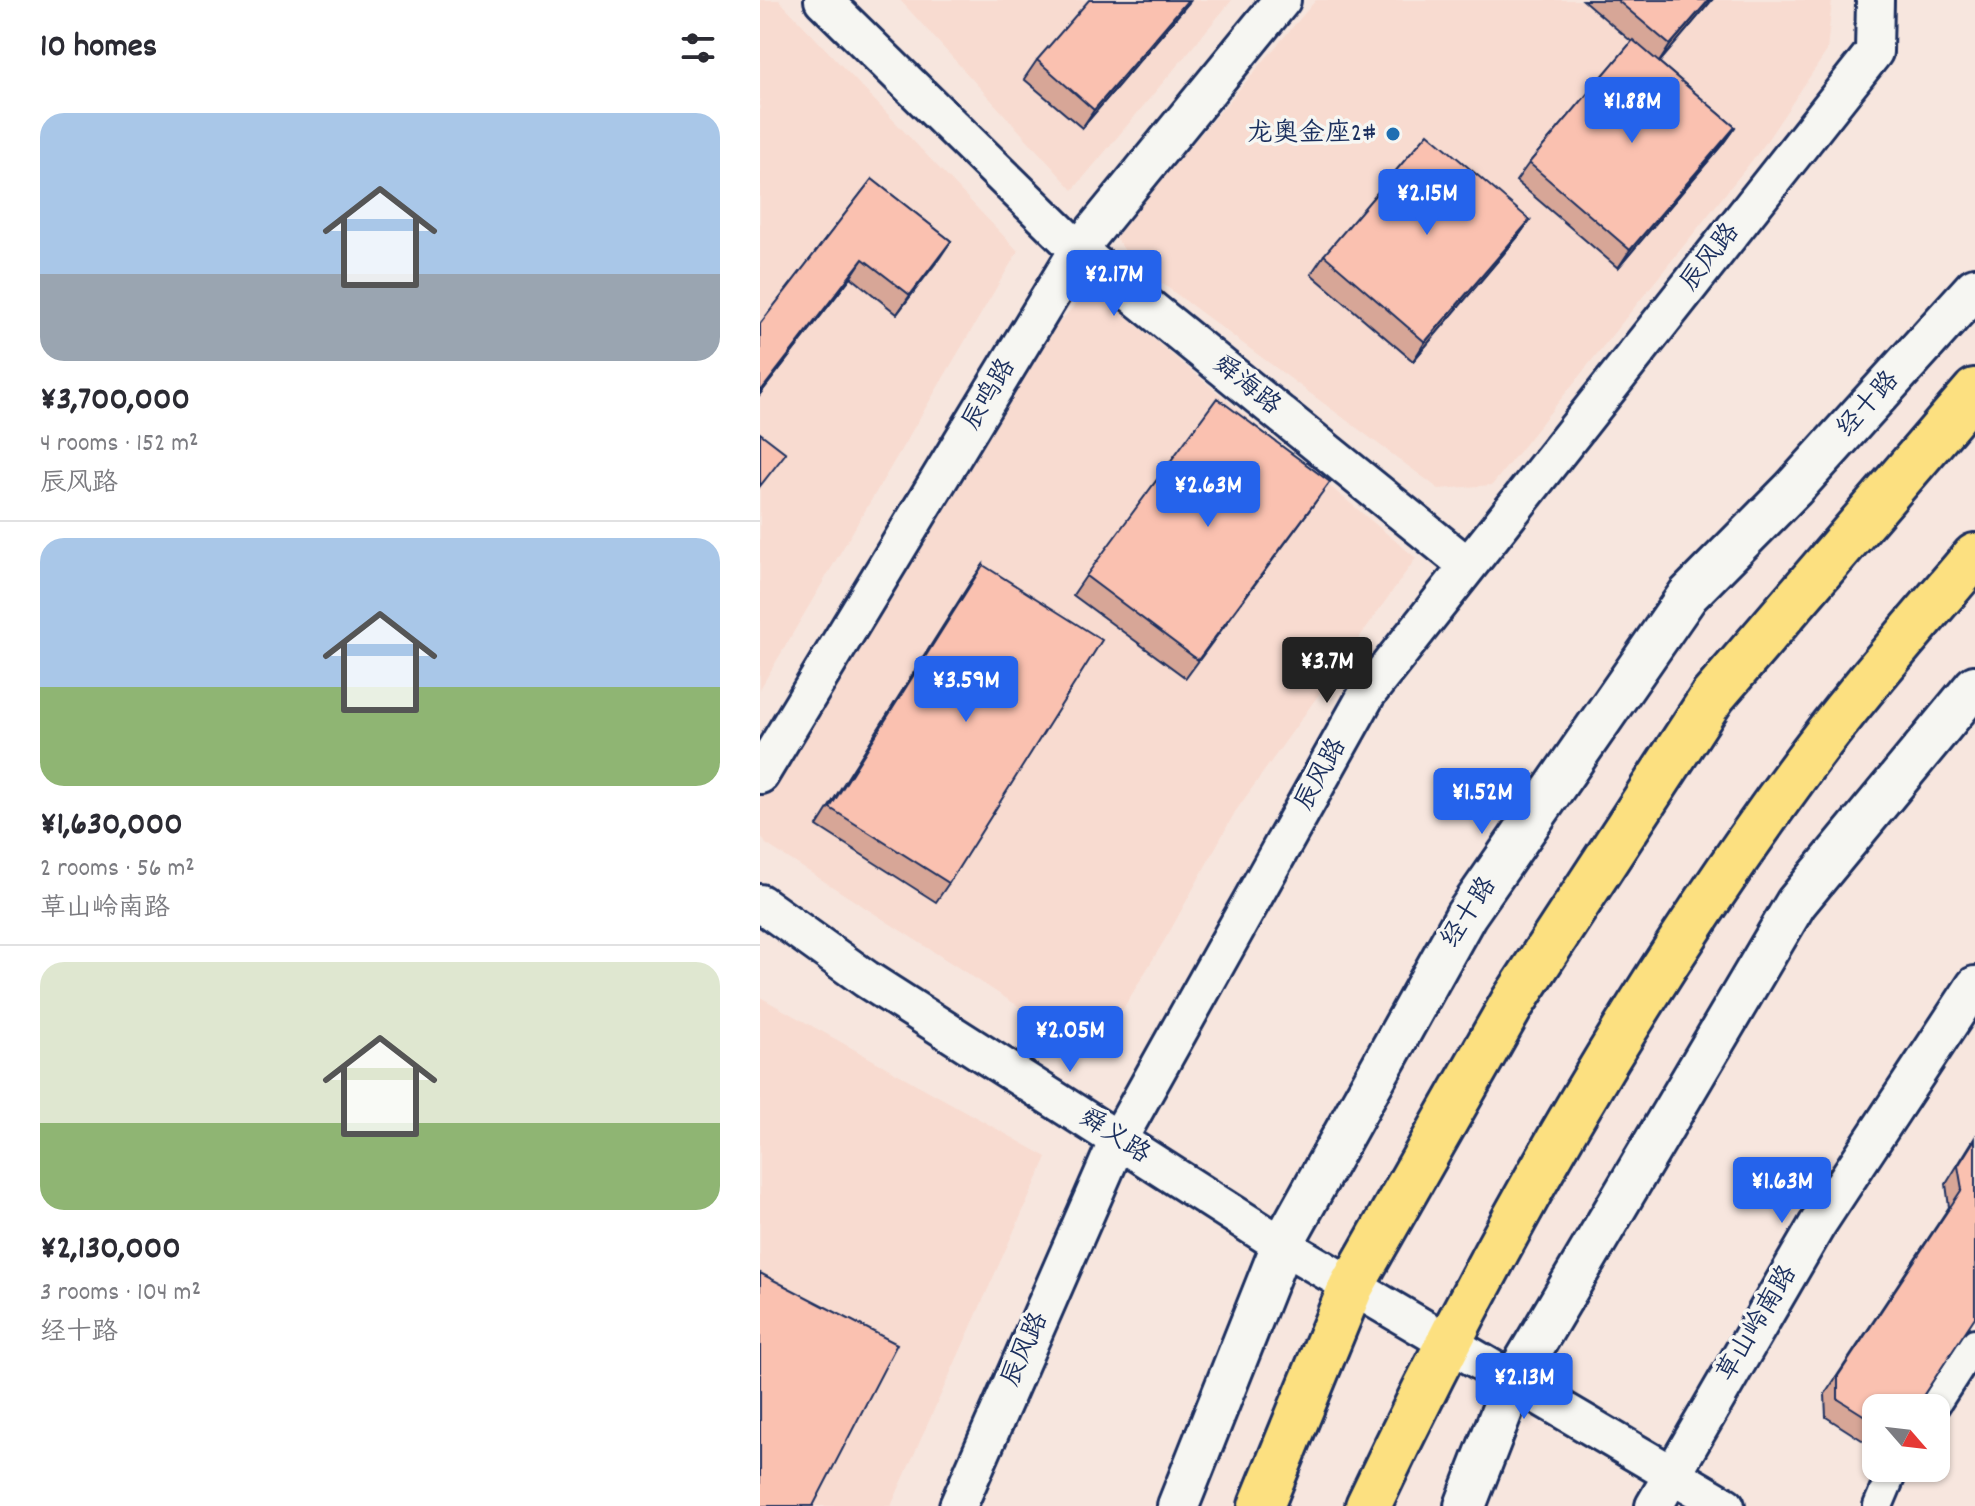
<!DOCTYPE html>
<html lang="en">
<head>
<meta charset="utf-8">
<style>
	:root { --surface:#fff; --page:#f2f2f3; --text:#2b2b33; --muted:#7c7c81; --line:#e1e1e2; --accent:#2563eb }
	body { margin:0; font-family:Dekko,"LXGW WenKai TC",sans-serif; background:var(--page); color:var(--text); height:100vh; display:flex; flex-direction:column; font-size:30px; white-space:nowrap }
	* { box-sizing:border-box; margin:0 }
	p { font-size:26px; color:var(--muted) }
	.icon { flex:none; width:44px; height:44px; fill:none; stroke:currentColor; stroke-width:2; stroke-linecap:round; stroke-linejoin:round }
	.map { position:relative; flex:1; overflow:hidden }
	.panel { display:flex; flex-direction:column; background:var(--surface); width:760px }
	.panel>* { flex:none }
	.needle { width:52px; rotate:118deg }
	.tools { position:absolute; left:1102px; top:1394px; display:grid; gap:16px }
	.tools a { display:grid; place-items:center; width:88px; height:88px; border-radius:16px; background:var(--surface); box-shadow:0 2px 6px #0004; font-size:40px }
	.price { position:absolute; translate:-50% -68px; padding:0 18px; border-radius:8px; background:var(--accent); color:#fff; font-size:26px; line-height:52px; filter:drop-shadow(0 2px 4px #0008) }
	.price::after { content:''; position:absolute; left:50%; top:48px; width:24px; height:18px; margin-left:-12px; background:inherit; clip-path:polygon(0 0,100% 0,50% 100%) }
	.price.on { background:#222; color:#fff }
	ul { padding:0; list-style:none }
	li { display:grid; align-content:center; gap:16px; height:424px; padding:0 40px }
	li+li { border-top:2px solid var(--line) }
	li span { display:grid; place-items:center; height:248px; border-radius:24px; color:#555 }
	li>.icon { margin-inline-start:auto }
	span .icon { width:144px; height:144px; fill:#fffc; stroke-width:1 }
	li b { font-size:34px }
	h2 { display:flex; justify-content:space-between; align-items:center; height:96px; padding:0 40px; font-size:34px }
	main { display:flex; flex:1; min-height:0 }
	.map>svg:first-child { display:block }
	.built { fill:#f8dbd0 }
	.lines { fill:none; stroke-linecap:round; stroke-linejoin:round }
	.minor-casing { stroke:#1b2f5e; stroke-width:34 }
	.tertiary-casing { stroke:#1b2f5e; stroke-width:42 }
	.secondary-casing { stroke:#1b2f5e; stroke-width:46 }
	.trunk-casing { stroke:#1b2f5e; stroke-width:50 }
	.minor { stroke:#f6f6f2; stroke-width:28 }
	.tertiary { stroke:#f6f6f2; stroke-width:36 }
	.secondary { stroke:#f6f6f2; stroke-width:40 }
	.trunk { stroke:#fce080; stroke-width:44 }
	.wall { fill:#d7a697; stroke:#1b2f5e; stroke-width:2 }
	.shaded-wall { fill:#af877b; stroke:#1b2f5e; stroke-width:2 }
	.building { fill:#fac1b0; stroke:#1b2f5e; stroke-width:2 }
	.poi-dot { fill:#1f6fb2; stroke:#f6f6f2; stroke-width:3 }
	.labels { text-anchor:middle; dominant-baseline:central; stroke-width:7; stroke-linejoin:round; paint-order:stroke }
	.poi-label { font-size:26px; fill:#1b2f5e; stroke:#f6f6f2; text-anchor:end }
	.street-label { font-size:26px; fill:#1b2f5e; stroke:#f6f6f2 }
</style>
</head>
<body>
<main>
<section class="panel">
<h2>10 homes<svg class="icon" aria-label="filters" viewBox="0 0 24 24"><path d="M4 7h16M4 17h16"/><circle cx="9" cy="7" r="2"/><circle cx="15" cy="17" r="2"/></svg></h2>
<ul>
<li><span style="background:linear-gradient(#a9c7e8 65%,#9aa5b1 0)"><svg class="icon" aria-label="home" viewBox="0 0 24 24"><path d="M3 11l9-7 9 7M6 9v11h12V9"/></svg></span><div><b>¥3,700,000</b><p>4 rooms · 152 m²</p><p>辰风路</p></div></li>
<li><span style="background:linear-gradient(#a9c7e8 60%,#8fb573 0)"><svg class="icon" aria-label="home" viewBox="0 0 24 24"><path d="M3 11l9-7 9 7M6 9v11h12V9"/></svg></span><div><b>¥1,630,000</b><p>2 rooms · 56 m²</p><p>草山岭南路</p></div></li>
<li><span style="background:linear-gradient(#dfe7d0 65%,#8fb573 0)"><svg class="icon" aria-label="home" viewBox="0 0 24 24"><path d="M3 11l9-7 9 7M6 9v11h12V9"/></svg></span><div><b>¥2,130,000</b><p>3 rooms · 104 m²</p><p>经十路</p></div></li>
</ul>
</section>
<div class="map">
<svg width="1215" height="1506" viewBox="0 0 1215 1506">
	<rect width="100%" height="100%" fill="#f7e6de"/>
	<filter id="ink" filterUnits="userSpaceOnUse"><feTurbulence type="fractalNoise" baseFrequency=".0125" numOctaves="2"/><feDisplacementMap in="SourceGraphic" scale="16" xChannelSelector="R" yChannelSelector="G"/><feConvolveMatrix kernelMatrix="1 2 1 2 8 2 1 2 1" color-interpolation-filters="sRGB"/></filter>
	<g filter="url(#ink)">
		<!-- built -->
		<path class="built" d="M0,0H19L258,251L0,689Z
			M140,0H472L313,190Z
			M556,0H1072L1067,51L1002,148L732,485L679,489L372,261L354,235Z
			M331,287L656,558L475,812L410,931L343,1042L297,1031L6,844L0,834V790L155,536L298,324Z
			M0,997L287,1157L131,1506H0Z"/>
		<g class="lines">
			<!-- minor casing -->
			<g class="minor-casing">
				<path id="minor" d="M1173,1408L1215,1343
					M1118,1506L1134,1468"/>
			</g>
			<!-- tertiary casing -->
			<g class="tertiary-casing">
				<path id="tertiary" d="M63,0L318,250L708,566
					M0,775L318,250L522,0
					M0,903L106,979L522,1245L966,1506
					M198,1506L358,1140L607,694L1114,52L1115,0
					M894,1506L1057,1225L1215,985"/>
			</g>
			<!-- secondary casing -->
			<g class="secondary-casing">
				<path id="secondary" d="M418,1506L522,1245L706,915L928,595L1033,489L1215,288
					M705,1506L754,1380L1036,903L1215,686"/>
			</g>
			<!-- trunk casing -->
			<g class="trunk-casing">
				<path id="trunk" d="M501,1506L591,1287L753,1002L953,696L1215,391
					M608,1506C729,1250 867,1005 1035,776C1090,700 1154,628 1215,556"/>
			</g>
			<!-- minor -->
			<use href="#minor" class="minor"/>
			<!-- tertiary -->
			<use href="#tertiary" class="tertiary"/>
			<!-- secondary -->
			<use href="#secondary" class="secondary"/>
			<!-- trunk -->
			<use href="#trunk" class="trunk"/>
		</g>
		<!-- wall -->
		<path class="wall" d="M431,0L322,128L264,79L277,60Z
			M823,0H952L899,62L975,127L962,145L858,268L756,181L769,163L872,42Z
			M112,179L191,241L137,314L91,277L0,394V324Z
			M770,220L757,238L653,361L551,274L564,255Z
			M557,500L426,678L313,595L326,576Z
			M223,565L189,883L176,902L57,826L210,583Z
			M1215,1137V1317L1116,1408V1449L1066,1417L1065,1394L1189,1207L1186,1184Z"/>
		<!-- shaded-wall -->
		<path class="shaded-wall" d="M428,0H431L322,128L334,110Z
			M949,0H952L898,64L910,45Z
			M975,127L962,145L858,268L870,250Z
			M770,220L757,238L653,361L665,342Z
			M191,241L179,259L137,314L150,295Z
			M103,259L91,277L0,394V392Z"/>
		<!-- building -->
		<path class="building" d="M329,0H428L334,110L277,60Z
			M857,0H949L910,45Z
			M873,40L975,127L870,250L769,163Z
			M668,133L770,220L665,342L564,255Z
			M112,179L191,241L150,295L103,259L0,392V324Z
			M457,398L570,482L438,660L326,576Z
			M0,433L26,453L0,486Z
			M223,565L342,640L189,883L70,808Z
			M1215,1139V1317L1155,1408H1116V1423L1078,1399V1376L1202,1189L1198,1166Z
			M0,1273L137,1344L53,1506H0Z"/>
	</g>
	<!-- markers -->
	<circle class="poi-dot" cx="633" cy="134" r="8"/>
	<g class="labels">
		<!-- poi labels -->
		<g class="poi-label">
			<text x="617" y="134">龙奥金座2#</text>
		</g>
		<!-- street labels -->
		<g class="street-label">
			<text transform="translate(951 258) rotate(-52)">辰风路</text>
			<text transform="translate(486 386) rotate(39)">舜海路</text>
			<text transform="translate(230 395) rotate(-59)">辰鸣路</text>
			<text transform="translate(1109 405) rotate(-48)">经十路</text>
			<text transform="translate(562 775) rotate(-61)">辰风路</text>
			<text transform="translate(710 913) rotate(-57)">经十路</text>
			<text transform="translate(354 1137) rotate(33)">舜义路</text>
			<text transform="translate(998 1324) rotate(-59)">草山岭南路</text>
			<text transform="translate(266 1350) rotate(-66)">辰风路</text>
		</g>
	</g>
</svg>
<div class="tools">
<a><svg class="needle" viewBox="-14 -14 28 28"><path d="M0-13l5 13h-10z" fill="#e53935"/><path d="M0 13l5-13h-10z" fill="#7c7c81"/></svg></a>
</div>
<b class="price" style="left:872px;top:145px">¥1.88M</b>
<b class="price" style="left:667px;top:237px">¥2.15M</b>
<b class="price" style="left:354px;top:318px">¥2.17M</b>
<b class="price" style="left:448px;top:529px">¥2.63M</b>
<b class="price on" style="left:567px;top:705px">¥3.7M</b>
<b class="price" style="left:206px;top:724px">¥3.59M</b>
<b class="price" style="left:722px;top:836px">¥1.52M</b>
<b class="price" style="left:310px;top:1074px">¥2.05M</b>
<b class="price" style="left:1022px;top:1225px">¥1.63M</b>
<b class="price" style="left:764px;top:1421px">¥2.13M</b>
</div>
</main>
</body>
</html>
